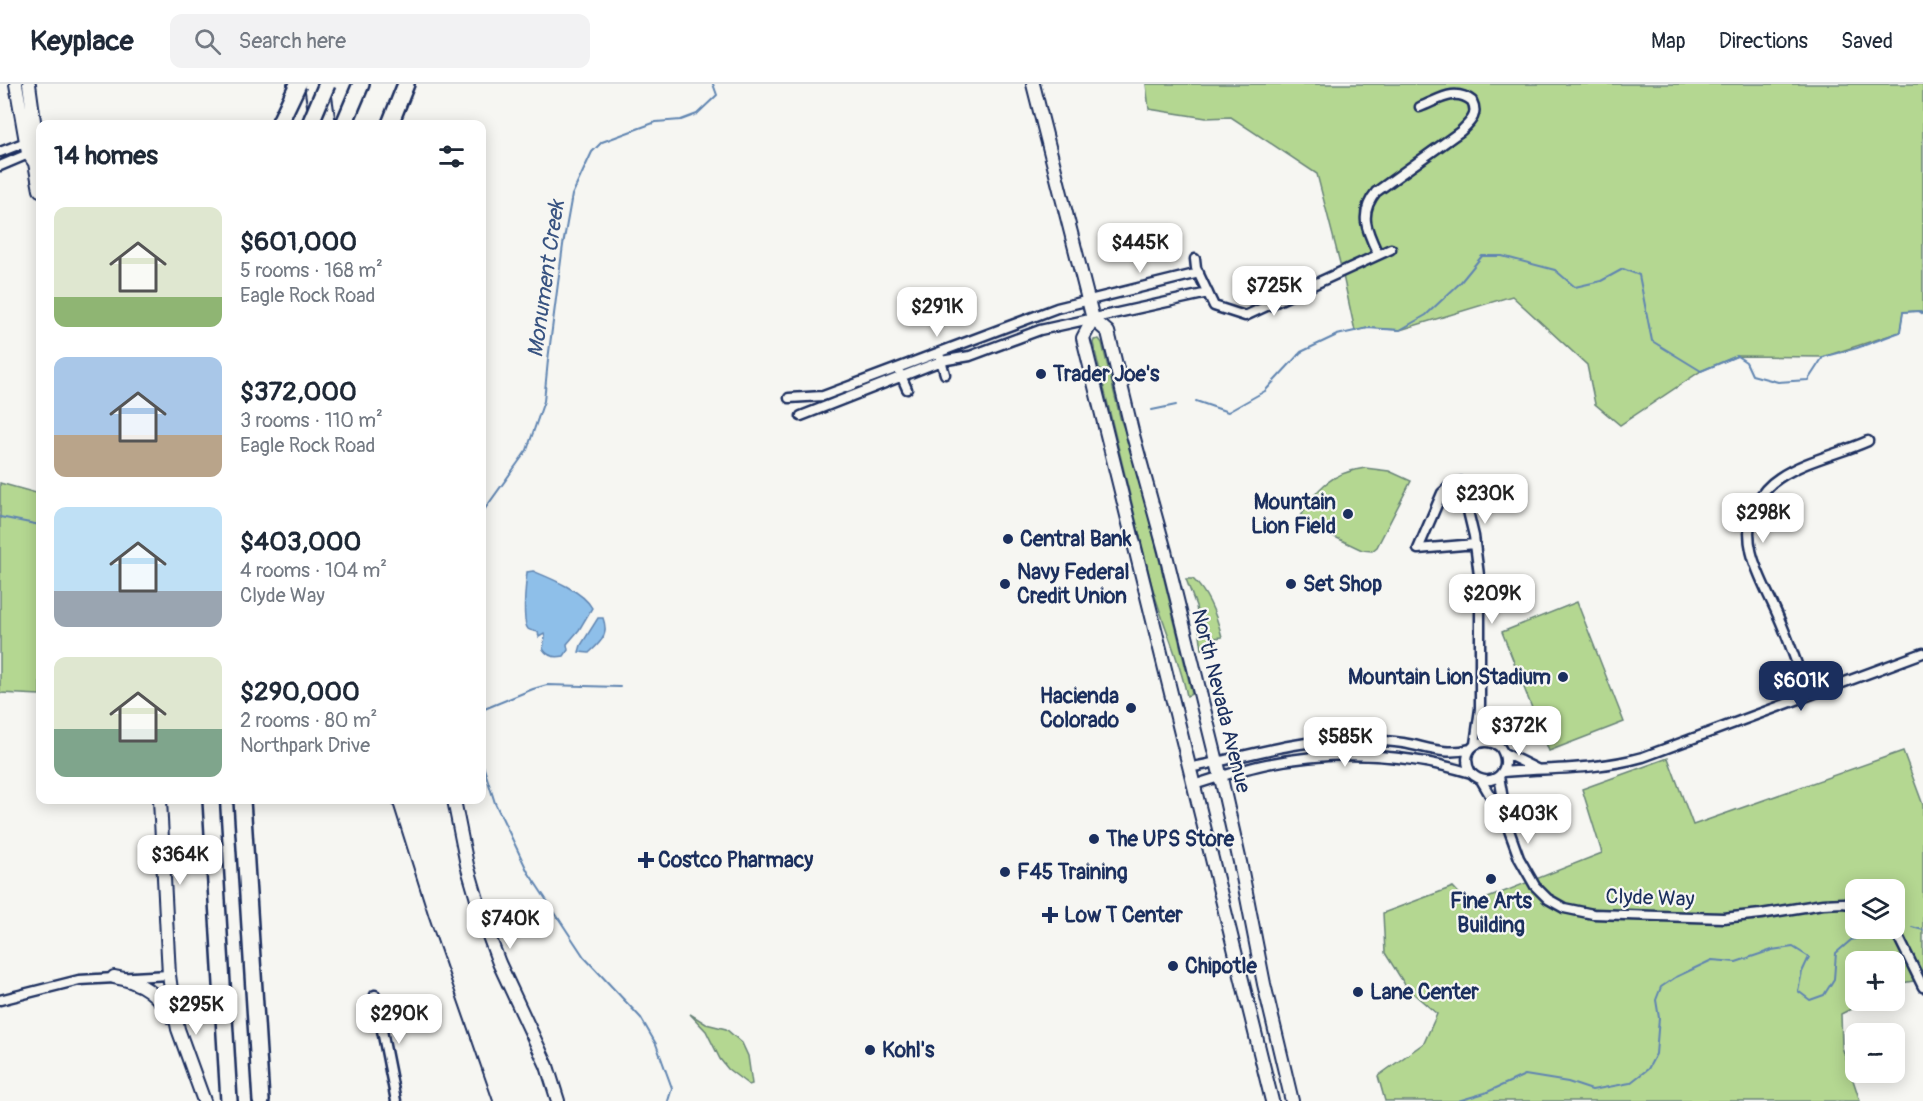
<!DOCTYPE html>
<html lang="en">
<head>
<meta charset="utf-8">
<style>
	:root { --surface:#fff; --page:#f2f2f3; --text:#1f2937; --muted:#747a83; --line:#e0e1e3; --accent:#1b2f5e }
	body { margin:0; font-family:Pangolin,sans-serif; background:var(--page); color:var(--text); height:100vh; display:flex; flex-direction:column; font-size:22px; white-space:nowrap }
	* { box-sizing:border-box; margin:0 }
	p { font-size:20px; color:var(--muted) }
	.icon { flex:none; width:33px; height:33px; fill:none; stroke:currentColor; stroke-width:2; stroke-linecap:round; stroke-linejoin:round }
	.map { position:relative; flex:1; overflow:hidden }
	.panel { position:absolute; left:36px; top:36px; width:450px; height:684px; display:flex; flex-direction:column; background:var(--surface); border-radius:12px; box-shadow:0 3px 15px #0003 }
	.panel>* { flex:none }
	.fabs { position:absolute; left:1845px; top:795px; display:grid; gap:12px }
	.fabs a { display:grid; place-items:center; width:60px; height:60px; border-radius:12px; background:var(--surface); box-shadow:0 3px 15px #0003; font-size:30px }
	.price { position:absolute; translate:-50% -51px; padding:0 14px; border-radius:12px; background:#fff; color:#222; font-size:20px; line-height:39px; filter:drop-shadow(0 2px 3px #0008) }
	.price::after { content:''; position:absolute; left:50%; top:36px; width:18px; height:14px; margin-left:-9px; background:inherit; clip-path:polygon(0 0,100% 0,50% 100%) }
	.price.current { background:var(--accent); color:#fff }
	ul { padding:0; list-style:none }
	li { display:flex; align-items:center; gap:18px; height:150px; padding:0 18px }
	li span { display:grid; place-items:center; flex:none; width:168px; height:120px; border-radius:12px; color:#555 }
	li>.icon { margin-inline-start:auto }
	span .icon { width:72px; height:72px; fill:#fffc; stroke-width:1 }
	li b { font-size:26px }
	h2 { display:flex; justify-content:space-between; align-items:center; height:72px; padding:0 18px; font-size:26px }
	header { display:flex; align-items:center; gap:36px; box-sizing:border-box; height:84px; padding:0 30px; background:var(--surface); border-bottom:2px solid var(--line) }
	header strong { font-size:28px }
	nav { display:flex; gap:33px; margin-inline-start:auto; font-size:21px }
	.search { width:420px; height:54px; background:var(--page); display:flex; align-items:center; gap:15px; box-sizing:border-box; padding:0 21px; border-radius:12px; color:var(--muted); font-size:22px }
	.map>svg:first-child { display:block }
	.green { fill:#b4d791; stroke:#688378; stroke-width:1.5; fill-rule:evenodd }
	.water { fill:#8ebfe9; stroke:#6085b1; stroke-width:1.5 }
	.lines { fill:none; stroke-linecap:round; stroke-linejoin:round }
	.stream { stroke:#6085b1; stroke-width:2 }
	.street-casing { stroke:#1b2f5e; stroke-width:13 }
	.secondary-casing { stroke:#1b2f5e; stroke-width:16 }
	.primary-casing { stroke:#1b2f5e; stroke-width:16 }
	.highway-casing { stroke:#1b2f5e; stroke-width:20 }
	.street { stroke:#f6f6f2; stroke-width:8 }
	.secondary { stroke:#f6f6f2; stroke-width:12 }
	.primary { stroke:#f6f6f2; stroke-width:12 }
	.highway { stroke:#f6f6f2; stroke-width:15 }
	.rail { stroke:#1b2f5e; stroke-width:2 }
	.highway-bridge-casing { stroke:#1b2f5e; stroke-width:20; stroke-linecap:butt }
	.highway-bridge { stroke:#f6f6f2; stroke-width:15 }
	.poi-dot { fill:#1b2f5e; stroke:#f6f6f2; stroke-width:2 }
	.labels { text-anchor:middle; dominant-baseline:central; stroke-width:4.5; stroke-linejoin:round; paint-order:stroke }
	.poi-label { font-size:21px; font-weight:bold; fill:#1b2f5e; stroke:#f6f6f2; text-anchor:start }
	.street-label { font-size:21px; fill:#1b2f5e; stroke:#f6f6f2 }
	.water-label { font-size:22px; font-style:italic; fill:#385381; stroke:#f6f6f2 }
</style>
</head>
<body>
<header>
<strong>Keyplace</strong>
<div class="search"><svg class="icon" aria-label="search" viewBox="0 0 24 24"><circle cx="10" cy="10" r="6"/><path d="M15 15l6 6"/></svg>Search here</div>
<nav><a>Map</a><a>Directions</a><a>Saved</a></nav>
</header>
<div class="map">
<svg width="1923" height="1017" viewBox="0 0 1923 1017">
	<rect width="100%" height="100%" fill="#f6f6f2"/>
	<filter id="ink" filterUnits="userSpaceOnUse"><feTurbulence type="fractalNoise" baseFrequency=".0167" numOctaves="2"/><feDisplacementMap in="SourceGraphic" scale="12" xChannelSelector="R" yChannelSelector="G"/><feConvolveMatrix kernelMatrix="1 2 1 2 8 2 1 2 1" color-interpolation-filters="sRGB"/></filter>
	<g filter="url(#ink)">
		<!-- green -->
		<path class="green" d="M1146,0H1923V230L1919,227L1903,228L1900,248L1823,273L1737,272L1701,287L1620,341L1595,320L1587,281L1512,212L1400,246L1368,244L1355,247L1342,187L1317,90L1231,33L1206,34L1149,25Z
			M1099,255L1102,259L1121,337L1133,368L1192,610L1187,612C1179,572 1161,537 1151,498L1093,259L1094,256Z
			M1365,384L1389,387L1411,397L1377,463L1372,467L1362,466L1299,436C1315,405 1330,389 1365,384Z
			M0,399L40,410V611L0,609Z
			M1186,495H1193C1208,509 1217,533 1222,553L1214,554L1209,563L1202,565L1196,522Z
			M1577,518L1624,638L1549,667L1502,548Z
			M1903,667L1923,721V899L1919,896L1902,899L1895,903L1894,878H1856V916L1867,917L1841,930L1842,963L1860,1017H1385L1378,992L1424,959L1437,930L1407,904L1385,869L1383,829L1453,803L1470,821L1602,769L1582,705L1668,674L1693,741ZM1856,806H1894V844H1856Z
			M690,930L706,940L726,945L742,959L748,972L752,1000L749,1001L728,985L720,975L706,947Z"/>
		<!-- water -->
		<path class="water" d="M533,487C550,494 583,507 592,524L579,546L567,560L568,566L564,572C555,574 548,573 543,565L545,553L544,550L539,553L538,548C536,548 529,546 528,545C521,537 526,499 527,488Z
			M598,534H603C609,551 602,557 589,569L579,568L581,561Z"/>
		<g class="lines">
			<!-- stream -->
			<path class="stream" d="M1196,317L1228,328L1265,307L1301,268L1337,251L1368,244L1400,246L1426,231L1460,199L1482,172H1502L1555,186L1575,203L1601,197L1623,185L1639,191L1652,257L1701,287L1737,272L1746,278L1752,291L1778,298L1808,296L1823,273L1857,264L1900,248L1903,228L1919,227L1923,230
				M1152,326L1176,321
				M482,429L527,366L544,317L548,276L563,161L572,111L592,68L602,58L656,38L681,36L697,30L717,11L713,0
				M0,433L40,441
				M482,626L533,605L547,601L620,603
				M482,678L495,719L528,788L584,873L641,934L656,960L672,1004L668,1017
				M1912,843L1923,846
				M1458,1017L1485,1009L1525,991L1568,998L1592,1006L1630,999L1648,985L1656,970L1659,934L1656,916L1661,903L1676,893L1712,876L1736,878L1772,866L1793,863L1809,873L1802,888L1798,907L1810,916L1824,911L1834,895L1836,869L1851,856L1876,850"/>
			<!-- street casing -->
			<g class="street-casing">
				<path id="street" d="M0,68L31,56
					M0,82L33,68
					M1378,170C1367,147 1358,130 1376,108L1461,47C1470,38 1479,31 1472,17C1454,3 1439,16 1420,23
					M1195,175L1196,184L1214,222L1245,232L1391,165
					M940,273L945,290
					M900,289L907,305
					M789,314L823,312L1057,224L1199,189
					M801,332L941,277L970,272L1040,246L1208,209
					M1808,611C1799,586 1790,559 1779,534C1764,498 1737,461 1755,421C1761,410 1768,401 1779,394C1806,376 1839,370 1868,357
					M1480,625L1495,659
					M1475,660L1480,625V499L1474,452L1461,398L1451,401L1442,409L1418,465L1475,460
					M1504,669L1537,685
					M1189,684C1243,673 1296,656 1352,655C1369,655 1386,657 1403,659C1427,663 1446,672 1470,665
					M1503,688C1550,684 1597,686 1643,673L1923,569
					M1499,692L1503,715L1501,724
					M1481,696L1494,718L1501,724L1519,774L1535,802L1548,815L1564,824L1593,830L1723,834L1761,830L1823,820L1843,819L1856,821
					M1193,701C1217,694 1242,685 1267,680C1335,666 1404,669 1471,689C1491,708 1516,686 1500,663C1480,649 1458,667 1471,689
					M1892,844L1900,856L1923,903
					M375,911L396,1017
					M0,916L79,896L169,891"/>
			</g>
			<!-- secondary casing -->
			<g class="secondary-casing">
				<path id="secondary" d="M16,0L28,69L35,79L40,106
					M29,0L38,66L35,79
					M311,0L315,28
					M324,6L329,40
					M160,716L169,891L173,920L178,945L204,1017
					M454,716L467,781L483,836L499,879L547,982L558,1017
					M114,893C141,897 159,910 172,934"/>
			</g>
			<!-- primary casing -->
			<g class="primary-casing">
				<path id="primary" d="M1033,0L1093,235L1108,248L1133,351L1165,467L1221,694L1240,778L1264,900L1292,1017
					M1093,235L1083,254L1272,1017"/>
			</g>
			<!-- highway casing -->
			<g class="highway-casing">
				<path id="highway" d="M344,40L361,0
					M390,40L406,0
					M211,716L229,1017
					M242,716L261,1017"/>
			</g>
			<!-- street -->
			<use href="#street" class="street"/>
			<!-- secondary -->
			<use href="#secondary" class="secondary"/>
			<!-- primary -->
			<use href="#primary" class="primary"/>
			<!-- highway -->
			<use href="#highway" class="highway"/>
			<!-- rail -->
			<path class="rail" d="M287,0L292,40
				M392,716L429,833L493,1017"/>
			<!-- highway-bridge casing -->
			<g class="highway-bridge-casing">
				<path id="highway-bridge" d="M279,40L298,0
					M310,40L327,0"/>
			</g>
			<!-- highway-bridge -->
			<use href="#highway-bridge" class="highway-bridge"/>
		</g>
	</g>
	<!-- markers -->
	<g class="poi-dot">
		<circle cx="1041" cy="290" r="6"/>
		<circle cx="1348" cy="430" r="6"/>
		<circle cx="1008" cy="455" r="6"/>
		<circle cx="1005" cy="500" r="6"/>
		<circle cx="1291" cy="500" r="6"/>
		<circle cx="1563" cy="593" r="6"/>
		<circle cx="1131" cy="624" r="6"/>
		<circle cx="1094" cy="755" r="6"/>
		<path d="M643 767h6v6h6v6h-6v6h-6v-6h-6v-6h6z"/>
		<circle cx="1005" cy="788" r="6"/>
		<circle cx="1491" cy="795" r="6"/>
		<path d="M1047 822h6v6h6v6h-6v6h-6v-6h-6v-6h6z"/>
		<circle cx="1173" cy="882" r="6"/>
		<circle cx="1358" cy="908" r="6"/>
		<circle cx="870" cy="966" r="6"/>
	</g>
	<g class="labels">
		<!-- poi labels -->
		<g class="poi-label">
			<text x="1053" y="290">Trader Joe's</text>
			<text x="1336" y="418" text-anchor="end">Mountain<tspan x="1336" dy="24">Lion Field</tspan></text>
			<text x="1020" y="455">Central Bank</text>
			<text x="1017" y="488">Navy Federal<tspan x="1017" dy="24">Credit Union</tspan></text>
			<text x="1303" y="500">Set Shop</text>
			<text x="1551" y="593" text-anchor="end">Mountain Lion Stadium</text>
			<text x="1119" y="612" text-anchor="end">Hacienda<tspan x="1119" dy="24">Colorado</tspan></text>
			<text x="1106" y="755">The UPS Store</text>
			<text x="658" y="776">Costco Pharmacy</text>
			<text x="1017" y="788">F45 Training</text>
			<text x="1491" y="817" text-anchor="middle">Fine Arts<tspan x="1491" dy="24">Building</tspan></text>
			<text x="1064" y="831">Low T Center</text>
			<text x="1185" y="882">Chipotle</text>
			<text x="1370" y="908">Lane Center</text>
			<text x="882" y="966">Kohl's</text>
		</g>
		<!-- street labels -->
		<g class="street-label">
			<text transform="translate(1221 617) rotate(76)">North Nevada Avenue</text>
			<text transform="translate(1650 814) rotate(2)">Clyde Way</text>
		</g>
		<!-- water labels -->
		<g class="water-label">
			<text transform="translate(546 195) rotate(-82)">Monument Creek</text>
		</g>
	</g>
</svg>
<div class="fabs">
<a><svg class="icon" aria-label="layers" viewBox="0 0 24 24"><path d="M12 4l9 5-9 5-9-5zM3 14l9 5 9-5"/></svg></a>
<a>+</a>
<a>−</a>
</div>
<b class="price" style="left:1140px;top:190px">$445K</b>
<b class="price" style="left:1274px;top:233px">$725K</b>
<b class="price" style="left:937px;top:254px">$291K</b>
<b class="price" style="left:1485px;top:441px">$230K</b>
<b class="price" style="left:1763px;top:460px">$298K</b>
<b class="price" style="left:1492px;top:541px">$209K</b>
<b class="price current" style="left:1801px;top:628px">$601K</b>
<b class="price" style="left:1519px;top:673px">$372K</b>
<b class="price" style="left:1345px;top:684px">$585K</b>
<b class="price" style="left:1528px;top:761px">$403K</b>
<b class="price" style="left:180px;top:802px">$364K</b>
<b class="price" style="left:510px;top:866px">$740K</b>
<b class="price" style="left:196px;top:952px">$295K</b>
<b class="price" style="left:399px;top:961px">$290K</b>
<section class="panel">
<h2>14 homes<svg class="icon" aria-label="filters" viewBox="0 0 24 24"><path d="M4 7h16M4 17h16"/><circle cx="9" cy="7" r="2"/><circle cx="15" cy="17" r="2"/></svg></h2>
<ul>
<li><span style="background:linear-gradient(#dfe7d0 75%,#8fb573 0)"><svg class="icon" aria-label="home" viewBox="0 0 24 24"><path d="M3 11l9-7 9 7M6 9v11h12V9"/></svg></span><div><b>$601,000</b><p>5 rooms · 168 m²</p><p>Eagle Rock Road</p></div></li>
<li><span style="background:linear-gradient(#a9c7e8 65%,#b9a48a 0)"><svg class="icon" aria-label="home" viewBox="0 0 24 24"><path d="M3 11l9-7 9 7M6 9v11h12V9"/></svg></span><div><b>$372,000</b><p>3 rooms · 110 m²</p><p>Eagle Rock Road</p></div></li>
<li><span style="background:linear-gradient(#bfe0f5 70%,#9aa5b1 0)"><svg class="icon" aria-label="home" viewBox="0 0 24 24"><path d="M3 11l9-7 9 7M6 9v11h12V9"/></svg></span><div><b>$403,000</b><p>4 rooms · 104 m²</p><p>Clyde Way</p></div></li>
<li><span style="background:linear-gradient(#dfe7d0 60%,#7fa58c 0)"><svg class="icon" aria-label="home" viewBox="0 0 24 24"><path d="M3 11l9-7 9 7M6 9v11h12V9"/></svg></span><div><b>$290,000</b><p>2 rooms · 80 m²</p><p>Northpark Drive</p></div></li>
</ul>
</section>
</div>
</body>
</html>
